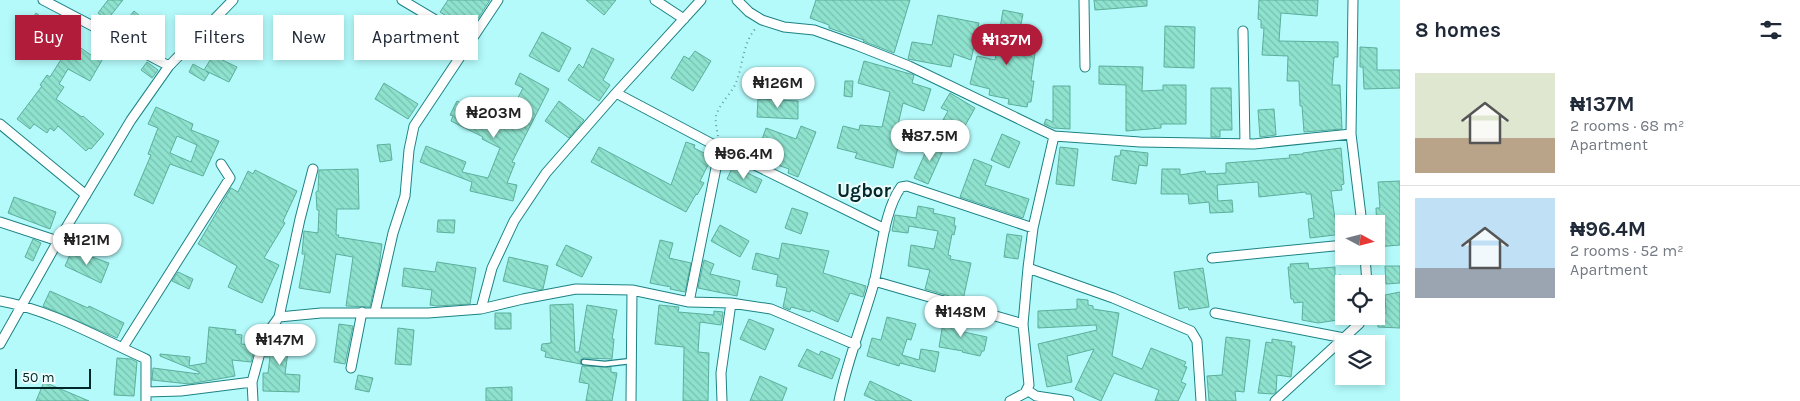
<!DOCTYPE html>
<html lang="en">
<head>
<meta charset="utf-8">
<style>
	:root { --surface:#fff; --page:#f6f6f7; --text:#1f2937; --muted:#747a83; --line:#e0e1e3; --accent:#b01c3a }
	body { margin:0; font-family:Karla,sans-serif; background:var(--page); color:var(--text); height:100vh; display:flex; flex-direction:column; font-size:19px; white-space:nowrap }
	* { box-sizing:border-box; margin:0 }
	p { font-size:16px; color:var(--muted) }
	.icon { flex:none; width:28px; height:28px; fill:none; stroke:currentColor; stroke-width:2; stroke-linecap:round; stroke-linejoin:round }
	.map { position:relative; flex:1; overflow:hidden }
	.details { display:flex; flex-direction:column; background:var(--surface); width:400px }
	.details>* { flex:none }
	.top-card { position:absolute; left:15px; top:15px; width:475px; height:45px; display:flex; gap:10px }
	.needle { width:32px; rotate:97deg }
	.fabs { position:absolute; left:1335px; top:215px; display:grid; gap:10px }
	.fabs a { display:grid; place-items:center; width:50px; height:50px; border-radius:0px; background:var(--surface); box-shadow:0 2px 8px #0003; font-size:25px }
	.scale { position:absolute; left:15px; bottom:12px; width:76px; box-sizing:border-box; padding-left:5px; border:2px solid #002829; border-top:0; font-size:14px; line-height:18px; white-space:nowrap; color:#002829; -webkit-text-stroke:4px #ecfcfc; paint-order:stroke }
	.price { position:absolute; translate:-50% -42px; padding:0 11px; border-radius:18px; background:#fff; color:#222; font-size:16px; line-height:32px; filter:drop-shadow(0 1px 2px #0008) }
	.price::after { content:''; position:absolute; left:50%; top:30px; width:15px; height:11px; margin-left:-8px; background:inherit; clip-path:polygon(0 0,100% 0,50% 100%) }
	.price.selected { background:var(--accent); color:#fff }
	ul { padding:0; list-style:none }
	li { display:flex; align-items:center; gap:15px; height:125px; padding:0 15px }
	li+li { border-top:1px solid var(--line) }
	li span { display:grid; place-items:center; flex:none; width:140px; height:100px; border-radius:0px; color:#555 }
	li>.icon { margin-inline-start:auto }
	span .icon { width:60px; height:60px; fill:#fffc; stroke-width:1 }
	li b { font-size:21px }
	h2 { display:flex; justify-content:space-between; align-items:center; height:60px; padding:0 15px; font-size:21px }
	.pill { padding:0 18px; border-radius:0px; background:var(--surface); box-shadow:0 2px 8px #0003; font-size:18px; line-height:45px }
	.pill.selected { background:var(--accent); color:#fff }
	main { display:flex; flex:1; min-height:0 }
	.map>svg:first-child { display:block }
	.building { fill:url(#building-back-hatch); stroke:#5caf9c; fill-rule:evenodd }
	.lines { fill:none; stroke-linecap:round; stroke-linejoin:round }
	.lane-casing { stroke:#1d8284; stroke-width:7 }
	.street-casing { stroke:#1d8284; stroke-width:11 }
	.path { stroke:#629a9b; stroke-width:2; stroke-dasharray:1 4; stroke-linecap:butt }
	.lane { stroke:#fff; stroke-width:4.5 }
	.street { stroke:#fff; stroke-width:9 }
	.labels { text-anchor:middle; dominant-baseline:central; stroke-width:4; stroke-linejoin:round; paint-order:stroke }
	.quarter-label { font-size:19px; font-weight:bold; fill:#002829; stroke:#ecfcfc }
</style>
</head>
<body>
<main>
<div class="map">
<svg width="1400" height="401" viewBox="0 0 1400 401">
	<defs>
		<pattern id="building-back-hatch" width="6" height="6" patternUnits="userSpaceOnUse" patternTransform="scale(1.25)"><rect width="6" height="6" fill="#8ee2ce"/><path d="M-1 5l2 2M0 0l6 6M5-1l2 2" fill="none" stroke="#79c2b1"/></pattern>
	</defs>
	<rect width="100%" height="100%" fill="#b4fafb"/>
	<!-- building -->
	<path class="building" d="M108,0H123L107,20L98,13Z
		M448,0H490L470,31L440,12Z
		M586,0H616L604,15Z
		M816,0H910L894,53L863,41L864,40L829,28V25L810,18Z
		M1094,0H1147V6L1095,10Z
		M1259,0H1318L1317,16L1281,13L1279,41L1338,42V57H1334L1332,85H1340L1342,129L1304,132L1302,106H1300L1299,81H1287L1288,56L1262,55L1264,28H1261V20L1258,19Z
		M1003,10L1023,14L1016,50L1035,53L1031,81H1034L1031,102H1028L1027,107L1008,104L1009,99L989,95L990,89L970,84L977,56L995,60Z
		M134,11L146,21L133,37L121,27Z
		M36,13L47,21L41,30L54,40L41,56L18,39Z
		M938,15L979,23L971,60L954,54L951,67L908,59L912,42L932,45Z
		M1165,26L1195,27L1194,68L1164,67Z
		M542,32L571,48L559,72L529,56Z
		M72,42L91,55L98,42L109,48L90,81L68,69L59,84L64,87L56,99L82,117L83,116L104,134L91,149L89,148L86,151L58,126L54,131L50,128L47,133L34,124L30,129L17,119L42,86L40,85L47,75L50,77Z
		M1360,47L1377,48V70H1400V88L1364,89L1363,67H1360Z
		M592,48L614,59L603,80L610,85L599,101L568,80L579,64L583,68Z
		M695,51L711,61L693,91L671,78L684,56L689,59Z
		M212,57L214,59L216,57L237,67L229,82L206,71L209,73L204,81L189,72L193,64L204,70Z
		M864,61L914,75L912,83L931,89L924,111L903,103L897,129L902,130L900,147H898L893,168L855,158L857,153L837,148L843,126L859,130L860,125L882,127L890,92L858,83Z
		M147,62L158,70L152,78L141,70Z
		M1099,66L1143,67L1142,91L1163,90V85H1186V124H1161V128L1126,131V85L1099,84Z
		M520,73L549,89L512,162L515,163L507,183L517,185L513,201L470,191L472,182L420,162L426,146L466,162L462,172L488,178L500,148L482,139L483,137L451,121L453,116L450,115L457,101L492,119L501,103L512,109L523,88L515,84Z
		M845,81H853L852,97L844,96Z
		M384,83L418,104L408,119L375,99Z
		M1053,86H1070V129L1053,128L1044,124L1046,119L1053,122Z
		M1211,88H1231L1232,130H1220V137H1211Z
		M950,93L975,108L962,131L943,120L948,111L941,108Z
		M758,99L798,101V119L757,117Z
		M559,101L584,120L569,138L545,121Z
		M156,107L193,124L191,130L219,141L203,176L170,164L153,204L134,195L151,155L148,154L158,128L148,124ZM177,136L197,145L191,162L170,153Z
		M1274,109L1276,135L1260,137L1258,110Z
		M801,126L816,132L798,177L788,173L789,169L763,160L764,157L757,154L766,128L796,139Z
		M1002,134L1020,142L1009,168L991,160Z
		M931,140L945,146L928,184L914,178Z
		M686,142L695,145L694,148L712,157L700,181L704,183L697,195L696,194L686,212L591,162L599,147L671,185Z
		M390,144L392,160L380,162L377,145Z
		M1060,147L1078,149L1074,186L1056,184Z
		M1341,148L1344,184L1341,185L1342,190L1331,191L1335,219L1341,218L1343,234L1310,238L1308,219L1314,218L1311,194H1306V192L1259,197L1258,182L1217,185L1218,201L1232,200L1233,212L1210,213L1209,202L1189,204L1188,194H1161L1162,169H1180V175L1205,171L1206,174L1226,173V163L1290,158L1289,155L1303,154V153Z
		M1121,150L1148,153L1147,166L1139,165L1136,184L1112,180L1115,156H1120Z
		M974,159L992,166L985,185L1029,199L1023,218L960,197Z
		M733,166L762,180L756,193L727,179Z
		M358,169L359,209H337L336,235H339L338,237L382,244L379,267L370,307L346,306L353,257L336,254L330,293L299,288L305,254H302L304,231L318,233L319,210H317L316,192L318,191L319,170Z
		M255,170L297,191L283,221L285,223L264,258L279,265L262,303L228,287L237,266L198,244L231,188L238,192L248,171L253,174Z
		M1400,181V245L1376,247L1377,230L1376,208H1380L1378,182Z
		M14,197L56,212L50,229L8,213Z
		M918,206L934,209L933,213L955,218L954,225L956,226L954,235L952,234L948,255L951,256L950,259L971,263L963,300L925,289L930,270L908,266L911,245L934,249L938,231L909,226L908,233L892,231L895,215L916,218Z
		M792,208L808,213L801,234L785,228Z
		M438,220H455L454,233L437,232Z
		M720,225L749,241L740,257L711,241Z
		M1007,234L1022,236L1018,259L1004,257Z
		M33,239L41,243L33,261L25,257Z
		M660,240L673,243L669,258L691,263L685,292L670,289L671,287L650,283Z
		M782,243L829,251L823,273L866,286L863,297L850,293L838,322L811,310L810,312L791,307L790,310L783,307L787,288L776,286L778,275L752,269L756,253L779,259Z
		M566,245L592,257L582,277L556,265Z
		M72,250L109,263L101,283L65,266Z
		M509,257L548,266L543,289L539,290L503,281Z
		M704,260L714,264L710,274L740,281L737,296L698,288Z
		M437,262L476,268L470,304L437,306L430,305L432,290L402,286L404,268L435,272Z
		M1308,263L1309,269L1335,267V276L1341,275L1342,286H1336L1337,302L1344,301V319L1318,323L1302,320L1303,302L1294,303L1293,299H1291L1288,267H1291L1290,264Z
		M1385,266H1400V283L1386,284Z
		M1203,268L1209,307L1189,310L1188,307L1179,309L1174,272Z
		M178,272L193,279L189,289L172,281Z
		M50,291L88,308L89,306L124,323L117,338L43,306Z
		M1400,292V328L1378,327V313H1386L1385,295Z
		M1077,299L1088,300V305L1093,306V309L1119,313L1112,356L1142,369L1151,348L1186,362L1184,366L1187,367L1181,382L1186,384L1178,401H1155L1159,390L1114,373L1101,401L1075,389L1094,349L1067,356L1072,382L1047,387L1038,344L1097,330L1096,325L1038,328V311L1077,309Z
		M573,304L575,352H579L587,305L617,310L612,339H614L612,359L584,358L580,360L581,364L545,357L546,352L541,350L542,344L551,343L550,305Z
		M659,305L679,307L678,312L714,315V311L723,312L721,325L700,322L698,352L709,353L708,401H683L684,347L655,344Z
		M495,313H511V329H495Z
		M887,317L916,324L911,340L907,339L902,355L919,360L921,349L939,352L935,372L900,363L899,366L867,356L872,338L881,340Z
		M944,317L961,319L959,331L987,337L984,351H982L980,356L962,352L963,351L939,347Z
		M749,319L774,329L765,350L740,339Z
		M339,324L353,326L345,364L334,362Z
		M209,327L236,330L235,334L242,335L241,344L254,345L255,347L251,362L232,360L235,376L189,384L152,380L153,368L199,374V372L160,356V354L190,357L189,366L206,363Z
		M279,328L291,329L285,374L300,375L299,392L263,391V373H268L270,357H265L267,349H271L273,336Z
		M398,328L414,330L411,365L395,364Z
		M1226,337L1250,340L1244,392L1235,391L1236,401H1209L1207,376L1222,375Z
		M1272,339L1292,342L1291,346H1295L1291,377L1277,375L1276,392L1273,394L1258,393L1266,342L1272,343Z
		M807,349L819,355L821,351L840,359L832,379L798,366Z
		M117,358L131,359L137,362L134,396L114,395Z
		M582,366L611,367V372L617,373L612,401H586L589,384L579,382Z
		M358,375L373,378L369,392L355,389Z
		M760,376L787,388L782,401H750Z
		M870,381L912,401H877L864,395Z
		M44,382L89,401H36Z
		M512,387V401H486V388Z"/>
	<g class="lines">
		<!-- lane casing -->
		<g class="lane-casing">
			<path id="lane" d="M584,362L605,364L631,361"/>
		</g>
		<!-- street casing -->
		<g class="street-casing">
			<path id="street" d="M43,0L169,66
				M402,0L471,41
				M655,0L684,19
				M737,0L749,12L762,20L784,27L814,30L856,45L909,66L1054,136L1140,142L1254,144L1351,134
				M1084,0L1085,67
				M1353,0L1351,134L1362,224
				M1243,31L1245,144
				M616,93L720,148L885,229
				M0,124L86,195
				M0,222L58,241
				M1365,256L1367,284
				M1212,258L1344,245
				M1028,268L1113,298L1191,331L1197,341L1201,401
				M874,281L1023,324
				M0,301C51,310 99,338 146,359V401
				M689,302L720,148
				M481,309L492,268L514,221L546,173L616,93L701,0
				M375,312L393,233L405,196L409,150L414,126L498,0
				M1215,313L1344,338
				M279,317L321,313H428L481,309L523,299L576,289L632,290L689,302L731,303L771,309L856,345
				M0,344L58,241L131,120L169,66L233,0
				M123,347L230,178L221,164
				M351,368L362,312
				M1027,390L1036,396L1069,401
				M146,392L181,391L252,382
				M253,401L252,382L264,338L279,317L300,219L313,169
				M631,401L632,290
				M722,401L721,373L731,303
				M839,401C847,361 863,322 874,283C881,255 884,210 901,187L907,186L1033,228
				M1010,401L1025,393L1029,385L1023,324L1028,268L1033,228L1054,136
				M1275,401L1359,324L1363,316"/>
		</g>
		<!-- path -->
		<path class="path" d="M718,136C717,130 715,122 716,116C719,104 731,94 736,83C743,65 743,42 756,28"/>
		<!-- lane -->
		<use href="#lane" class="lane"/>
		<!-- street -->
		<use href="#street" class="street"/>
	</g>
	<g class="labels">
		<!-- quarter labels -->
		<g class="quarter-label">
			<text x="864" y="191">Ugbor</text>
		</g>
	</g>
</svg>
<div class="fabs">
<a><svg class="needle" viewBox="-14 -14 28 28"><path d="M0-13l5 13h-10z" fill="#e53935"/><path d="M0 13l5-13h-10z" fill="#747a83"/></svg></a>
<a><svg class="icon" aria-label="locate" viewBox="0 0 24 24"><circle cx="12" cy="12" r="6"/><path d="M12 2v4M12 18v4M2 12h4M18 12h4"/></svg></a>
<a><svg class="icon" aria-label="layers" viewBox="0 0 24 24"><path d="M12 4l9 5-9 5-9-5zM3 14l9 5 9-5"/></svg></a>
</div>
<div class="scale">50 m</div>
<b class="price selected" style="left:1007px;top:66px">₦137M</b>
<b class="price" style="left:778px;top:109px">₦126M</b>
<b class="price" style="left:494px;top:139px">₦203M</b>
<b class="price" style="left:930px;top:162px">₦87.5M</b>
<b class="price" style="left:744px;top:180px">₦96.4M</b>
<b class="price" style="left:87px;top:266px">₦121M</b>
<b class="price" style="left:961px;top:338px">₦148M</b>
<b class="price" style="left:280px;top:366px">₦147M</b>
<div class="top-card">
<a class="pill selected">Buy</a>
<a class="pill">Rent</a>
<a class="pill">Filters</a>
<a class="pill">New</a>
<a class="pill">Apartment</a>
</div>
</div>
<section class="details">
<h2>8 homes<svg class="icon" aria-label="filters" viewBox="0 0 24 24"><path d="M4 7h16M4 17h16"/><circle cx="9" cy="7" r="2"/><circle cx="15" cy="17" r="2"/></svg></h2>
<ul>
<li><span style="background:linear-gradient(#dfe7d0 65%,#b9a48a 0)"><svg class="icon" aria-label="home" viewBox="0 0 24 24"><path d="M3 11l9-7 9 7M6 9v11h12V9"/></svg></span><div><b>₦137M</b><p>2 rooms · 68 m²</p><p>Apartment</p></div></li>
<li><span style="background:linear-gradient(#bfe0f5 70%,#9aa5b1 0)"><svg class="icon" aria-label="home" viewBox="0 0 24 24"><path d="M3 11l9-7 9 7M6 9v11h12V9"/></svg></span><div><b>₦96.4M</b><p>2 rooms · 52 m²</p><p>Apartment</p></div></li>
</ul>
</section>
</main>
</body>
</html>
